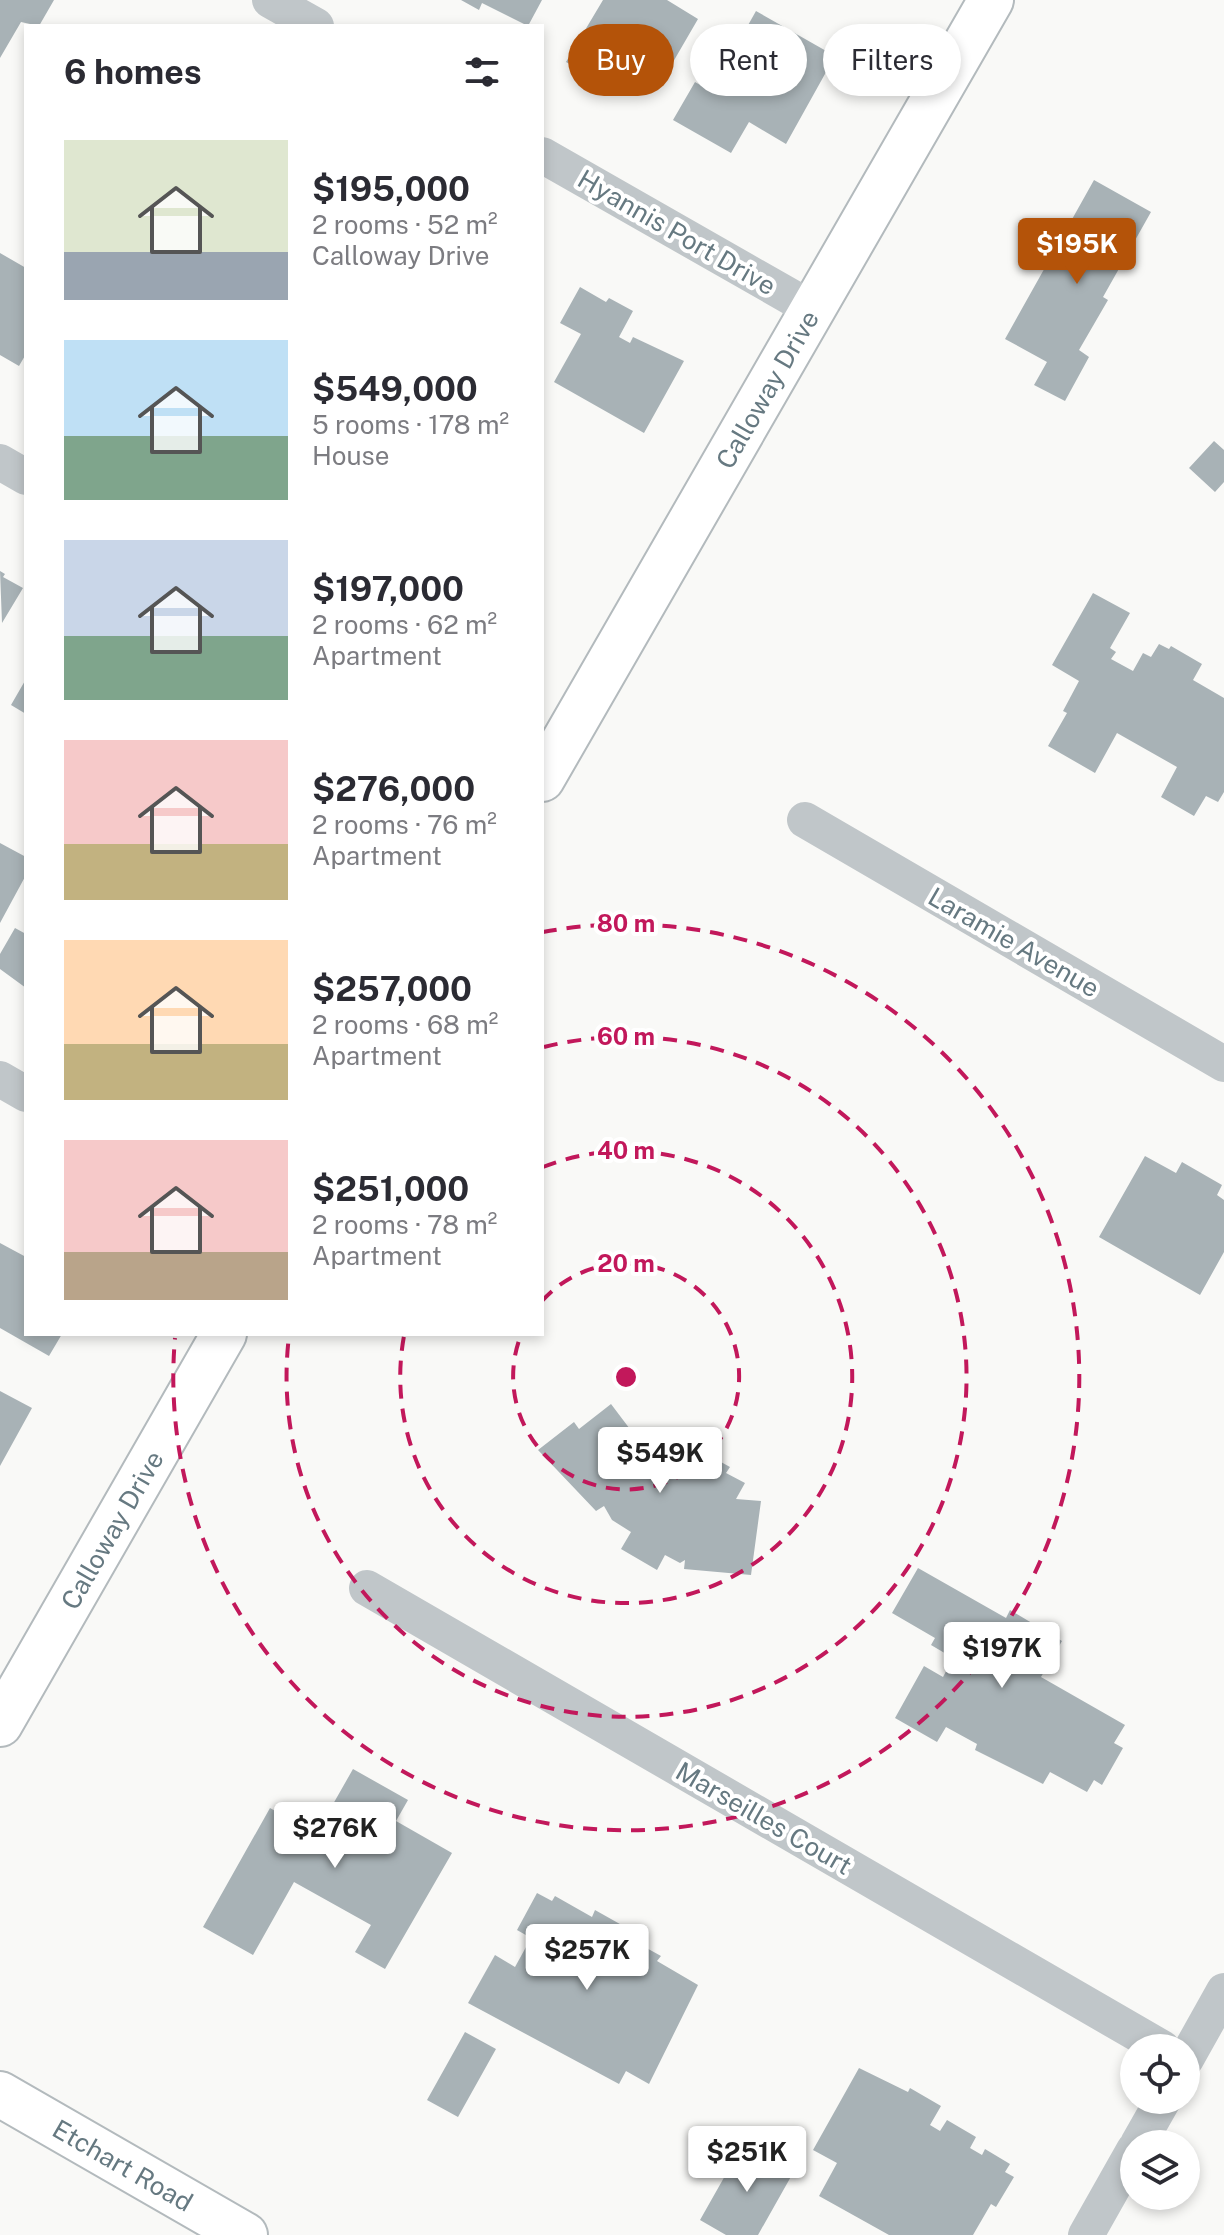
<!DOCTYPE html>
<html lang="en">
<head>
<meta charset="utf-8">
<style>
	:root { --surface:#fff; --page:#f7f7f7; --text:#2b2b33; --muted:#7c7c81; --accent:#b45309 }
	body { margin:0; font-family:"Public Sans",sans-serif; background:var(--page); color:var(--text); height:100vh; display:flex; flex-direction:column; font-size:30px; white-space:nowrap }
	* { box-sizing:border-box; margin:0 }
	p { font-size:26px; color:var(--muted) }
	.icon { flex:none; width:44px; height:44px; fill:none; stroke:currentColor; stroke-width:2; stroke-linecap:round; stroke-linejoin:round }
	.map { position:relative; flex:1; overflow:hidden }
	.side { position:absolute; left:24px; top:24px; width:520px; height:1312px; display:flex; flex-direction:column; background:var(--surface); border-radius:0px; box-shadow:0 4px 12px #0003 }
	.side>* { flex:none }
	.banner { position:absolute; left:568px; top:24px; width:536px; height:72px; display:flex; gap:16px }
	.fabs { position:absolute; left:1120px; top:2034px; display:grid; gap:16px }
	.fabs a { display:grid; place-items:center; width:80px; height:80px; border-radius:50%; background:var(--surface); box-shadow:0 4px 12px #0003; font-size:40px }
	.price { position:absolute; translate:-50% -68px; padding:0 18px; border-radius:8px; background:#fff; color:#222; font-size:26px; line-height:52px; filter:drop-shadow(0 2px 4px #0008) }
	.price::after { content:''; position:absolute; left:50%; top:48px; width:24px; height:18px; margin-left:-12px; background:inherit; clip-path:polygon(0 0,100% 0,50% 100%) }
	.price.on { background:var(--accent); color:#fff }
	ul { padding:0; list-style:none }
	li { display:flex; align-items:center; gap:24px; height:200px; padding:0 40px }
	li span { display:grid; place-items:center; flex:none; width:224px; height:160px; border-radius:0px; color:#555 }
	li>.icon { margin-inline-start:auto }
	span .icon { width:96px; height:96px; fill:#fffc; stroke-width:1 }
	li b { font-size:34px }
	h2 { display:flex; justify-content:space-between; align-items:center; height:96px; padding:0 40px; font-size:34px }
	.tag { padding:0 28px; border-radius:36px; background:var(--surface); box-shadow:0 4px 12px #0003; font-size:28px; line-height:72px }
	.tag.on { background:var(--accent); color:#fff }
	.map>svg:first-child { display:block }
	.building { fill:#a8b2b6 }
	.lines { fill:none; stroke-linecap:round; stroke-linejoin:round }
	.secondary-casing { stroke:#b3babd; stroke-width:48 }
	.street { stroke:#c0c6c9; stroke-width:36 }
	.secondary { stroke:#fff; stroke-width:44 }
	.ring { fill:none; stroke:#c2185b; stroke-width:4; stroke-dasharray:14 10 }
	.labels { text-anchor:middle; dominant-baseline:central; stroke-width:8; stroke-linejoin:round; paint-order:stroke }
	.street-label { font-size:26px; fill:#667981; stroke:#fff }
	.centre { fill:#c2185b; stroke:#fff; stroke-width:4 }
	.ring-label { font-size:24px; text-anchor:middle; font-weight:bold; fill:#c2185b; stroke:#fff; stroke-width:8; stroke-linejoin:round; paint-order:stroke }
</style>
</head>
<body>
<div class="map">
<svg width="1224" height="2235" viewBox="0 0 1224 2235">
	<rect width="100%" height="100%" fill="#f9f9f7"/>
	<!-- building -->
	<path class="building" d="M0,0H54L39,26L21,22L0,58Z
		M461,0H542L528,26L482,3L479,10Z
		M603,0H667L698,19L662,81L637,66L625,86L610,77L606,84L566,62Z
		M756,11L835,56L786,144L749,122L731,153L673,120L695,82L711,91Z
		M1094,180L1151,212L1103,297L1108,300L1079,350L1089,357L1065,401L1034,385L1047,362L1005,339Z
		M0,253L26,268V354L19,366L0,355Z
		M580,287L606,302L609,298L633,311L619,337L630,343L633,337L684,361L644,433L554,382L581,334L560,323Z
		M1214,441L1224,450V482L1215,492L1189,468Z
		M0,571L5,574L3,577L23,588L2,623Z
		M1093,593L1130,613L1110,648L1116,652L1111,659L1133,671L1143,653L1151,657L1159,644L1169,649L1171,646L1202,664L1193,680L1224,698V792L1218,802L1206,796L1194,816L1161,797L1177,767L1117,733L1095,773L1048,746L1067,713L1063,711L1079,681L1052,665Z
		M26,679V714L11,705Z
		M0,843L26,857V875L0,923Z
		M15,928L26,934V988L0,969V954Z
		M1145,1156L1176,1173L1182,1162L1222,1185L1217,1195L1224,1200V1252L1200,1295L1099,1237Z
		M0,1243L26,1257V1334H62L49,1356L0,1328Z
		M0,1391L32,1408L0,1466Z
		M611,1404L642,1445L651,1429L671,1440L674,1436L730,1467L726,1473L745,1483L736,1499L761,1501L751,1575L684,1569L685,1560L680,1563L665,1555L657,1570L621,1549L631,1532L612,1520L604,1506L596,1511L538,1450L574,1422L579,1429Z
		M918,1568L1006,1618L1010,1610L1062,1641L1041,1677L1125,1725L1114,1743L1123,1748L1102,1785L1094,1780L1087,1792L1050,1772L1043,1784L975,1750L977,1744L946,1727L937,1742L895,1718L924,1666L943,1677L953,1658L931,1645L935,1638L892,1613Z
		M353,1769L408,1800L396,1821L452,1853L385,1969L355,1952L371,1925L294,1882L253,1955L203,1927L270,1808L316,1834Z
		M537,1893L552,1901L555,1896L592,1917L595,1910L627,1928L623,1935L661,1956L657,1961L698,1985L649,2084L626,2071L619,2084L468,2003L495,1955L515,1967L531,1938L517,1930Z
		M465,2032L496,2049L458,2117L427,2100Z
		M859,2068L908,2092L910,2088L941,2106L930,2125L940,2131L947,2120L976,2137L970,2148L982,2155L985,2149L1010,2164L1005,2172L1014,2177L996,2207L991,2204L973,2235H889L819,2196L837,2163L813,2150Z
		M743,2144L793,2173L758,2235H726L700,2220Z"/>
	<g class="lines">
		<!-- secondary casing -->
		<g class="secondary-casing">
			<g id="secondary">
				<path id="s1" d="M542,779L991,0"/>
				<path id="s2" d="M0,1724L224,1334"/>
				<path id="s3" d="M0,2094L245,2235"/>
			</g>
		</g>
		<!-- street -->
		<path class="street" d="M270,0L316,26
			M542,155L812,309
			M0,462L26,477
			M805,820L1224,1064
			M0,1079L26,1094
			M367,1588L1162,2048
			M1186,2059L1224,1991
			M1138,2144L1163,2100
			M1086,2235L1134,2150"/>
		<!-- secondary -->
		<use href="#secondary" class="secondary"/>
	</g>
	<!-- distance rings -->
	<g class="ring">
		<path d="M542 1301A113 113 0 1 1 521 1335"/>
		<path d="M543 1167A226 226 0 1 1 404 1336"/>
		<path d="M544 1047A340 340 0 1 1 289 1336"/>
		<path d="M543 932A453 453 0 1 1 175 1338"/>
	</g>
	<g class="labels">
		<!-- street labels -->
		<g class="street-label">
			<text transform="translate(677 232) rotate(30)">Hyannis Port Drive</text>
			<text stroke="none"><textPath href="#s1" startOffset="450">Calloway Drive</textPath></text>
			<text transform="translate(1014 942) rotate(30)">Laramie Avenue</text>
			<text stroke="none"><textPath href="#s2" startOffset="224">Calloway Drive</textPath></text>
			<text transform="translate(764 1818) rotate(30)">Marseilles Court</text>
			<text stroke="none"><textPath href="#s3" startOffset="142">Etchart Road</textPath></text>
		</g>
	</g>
	<circle cx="626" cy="1377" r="12" class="centre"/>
	<g class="ring-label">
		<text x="626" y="932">80 m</text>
		<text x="626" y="1045">60 m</text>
		<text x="626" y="1159">40 m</text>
		<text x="626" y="1272">20 m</text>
	</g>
</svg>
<div class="fabs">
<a><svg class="icon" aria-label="locate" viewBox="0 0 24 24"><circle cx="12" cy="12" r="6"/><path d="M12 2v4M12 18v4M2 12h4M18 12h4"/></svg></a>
<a><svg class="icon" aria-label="layers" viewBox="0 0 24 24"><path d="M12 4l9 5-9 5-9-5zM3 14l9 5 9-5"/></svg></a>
</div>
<b class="price on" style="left:1077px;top:286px">$195K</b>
<b class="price" style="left:660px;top:1495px">$549K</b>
<b class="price" style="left:1002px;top:1690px">$197K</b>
<b class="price" style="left:335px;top:1870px">$276K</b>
<b class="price" style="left:587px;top:1992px">$257K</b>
<b class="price" style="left:747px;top:2194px">$251K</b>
<div class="banner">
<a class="tag on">Buy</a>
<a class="tag">Rent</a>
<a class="tag">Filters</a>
</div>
<section class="side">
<h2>6 homes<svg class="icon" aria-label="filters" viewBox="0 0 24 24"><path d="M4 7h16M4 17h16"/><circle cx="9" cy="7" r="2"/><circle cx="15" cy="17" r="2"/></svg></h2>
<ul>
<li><span style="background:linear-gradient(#dfe7d0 70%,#9aa5b1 0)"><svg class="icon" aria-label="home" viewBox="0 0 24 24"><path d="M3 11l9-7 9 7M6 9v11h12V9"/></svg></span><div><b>$195,000</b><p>2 rooms · 52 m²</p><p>Calloway Drive</p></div></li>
<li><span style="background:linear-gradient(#bfe0f5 60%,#7fa58c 0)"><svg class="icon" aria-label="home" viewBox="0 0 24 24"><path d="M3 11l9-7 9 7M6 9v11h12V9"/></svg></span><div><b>$549,000</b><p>5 rooms · 178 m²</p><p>House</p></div></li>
<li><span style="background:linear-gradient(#c9d6e8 60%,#7fa58c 0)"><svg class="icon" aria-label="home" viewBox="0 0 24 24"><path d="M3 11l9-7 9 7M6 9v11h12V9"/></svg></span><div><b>$197,000</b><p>2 rooms · 62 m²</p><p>Apartment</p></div></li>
<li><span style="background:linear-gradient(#f6c9c9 65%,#c2b280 0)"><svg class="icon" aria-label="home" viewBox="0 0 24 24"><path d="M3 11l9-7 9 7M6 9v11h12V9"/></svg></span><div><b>$276,000</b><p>2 rooms · 76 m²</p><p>Apartment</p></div></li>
<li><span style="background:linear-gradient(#ffd9b3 65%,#c2b280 0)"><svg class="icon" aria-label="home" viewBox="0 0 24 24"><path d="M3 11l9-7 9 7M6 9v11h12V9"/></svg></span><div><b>$257,000</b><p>2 rooms · 68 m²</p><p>Apartment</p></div></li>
<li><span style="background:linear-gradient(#f6c9c9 70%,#b9a48a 0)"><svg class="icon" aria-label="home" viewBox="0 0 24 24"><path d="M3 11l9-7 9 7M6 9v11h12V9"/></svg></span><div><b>$251,000</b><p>2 rooms · 78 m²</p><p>Apartment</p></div></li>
</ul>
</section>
</div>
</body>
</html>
